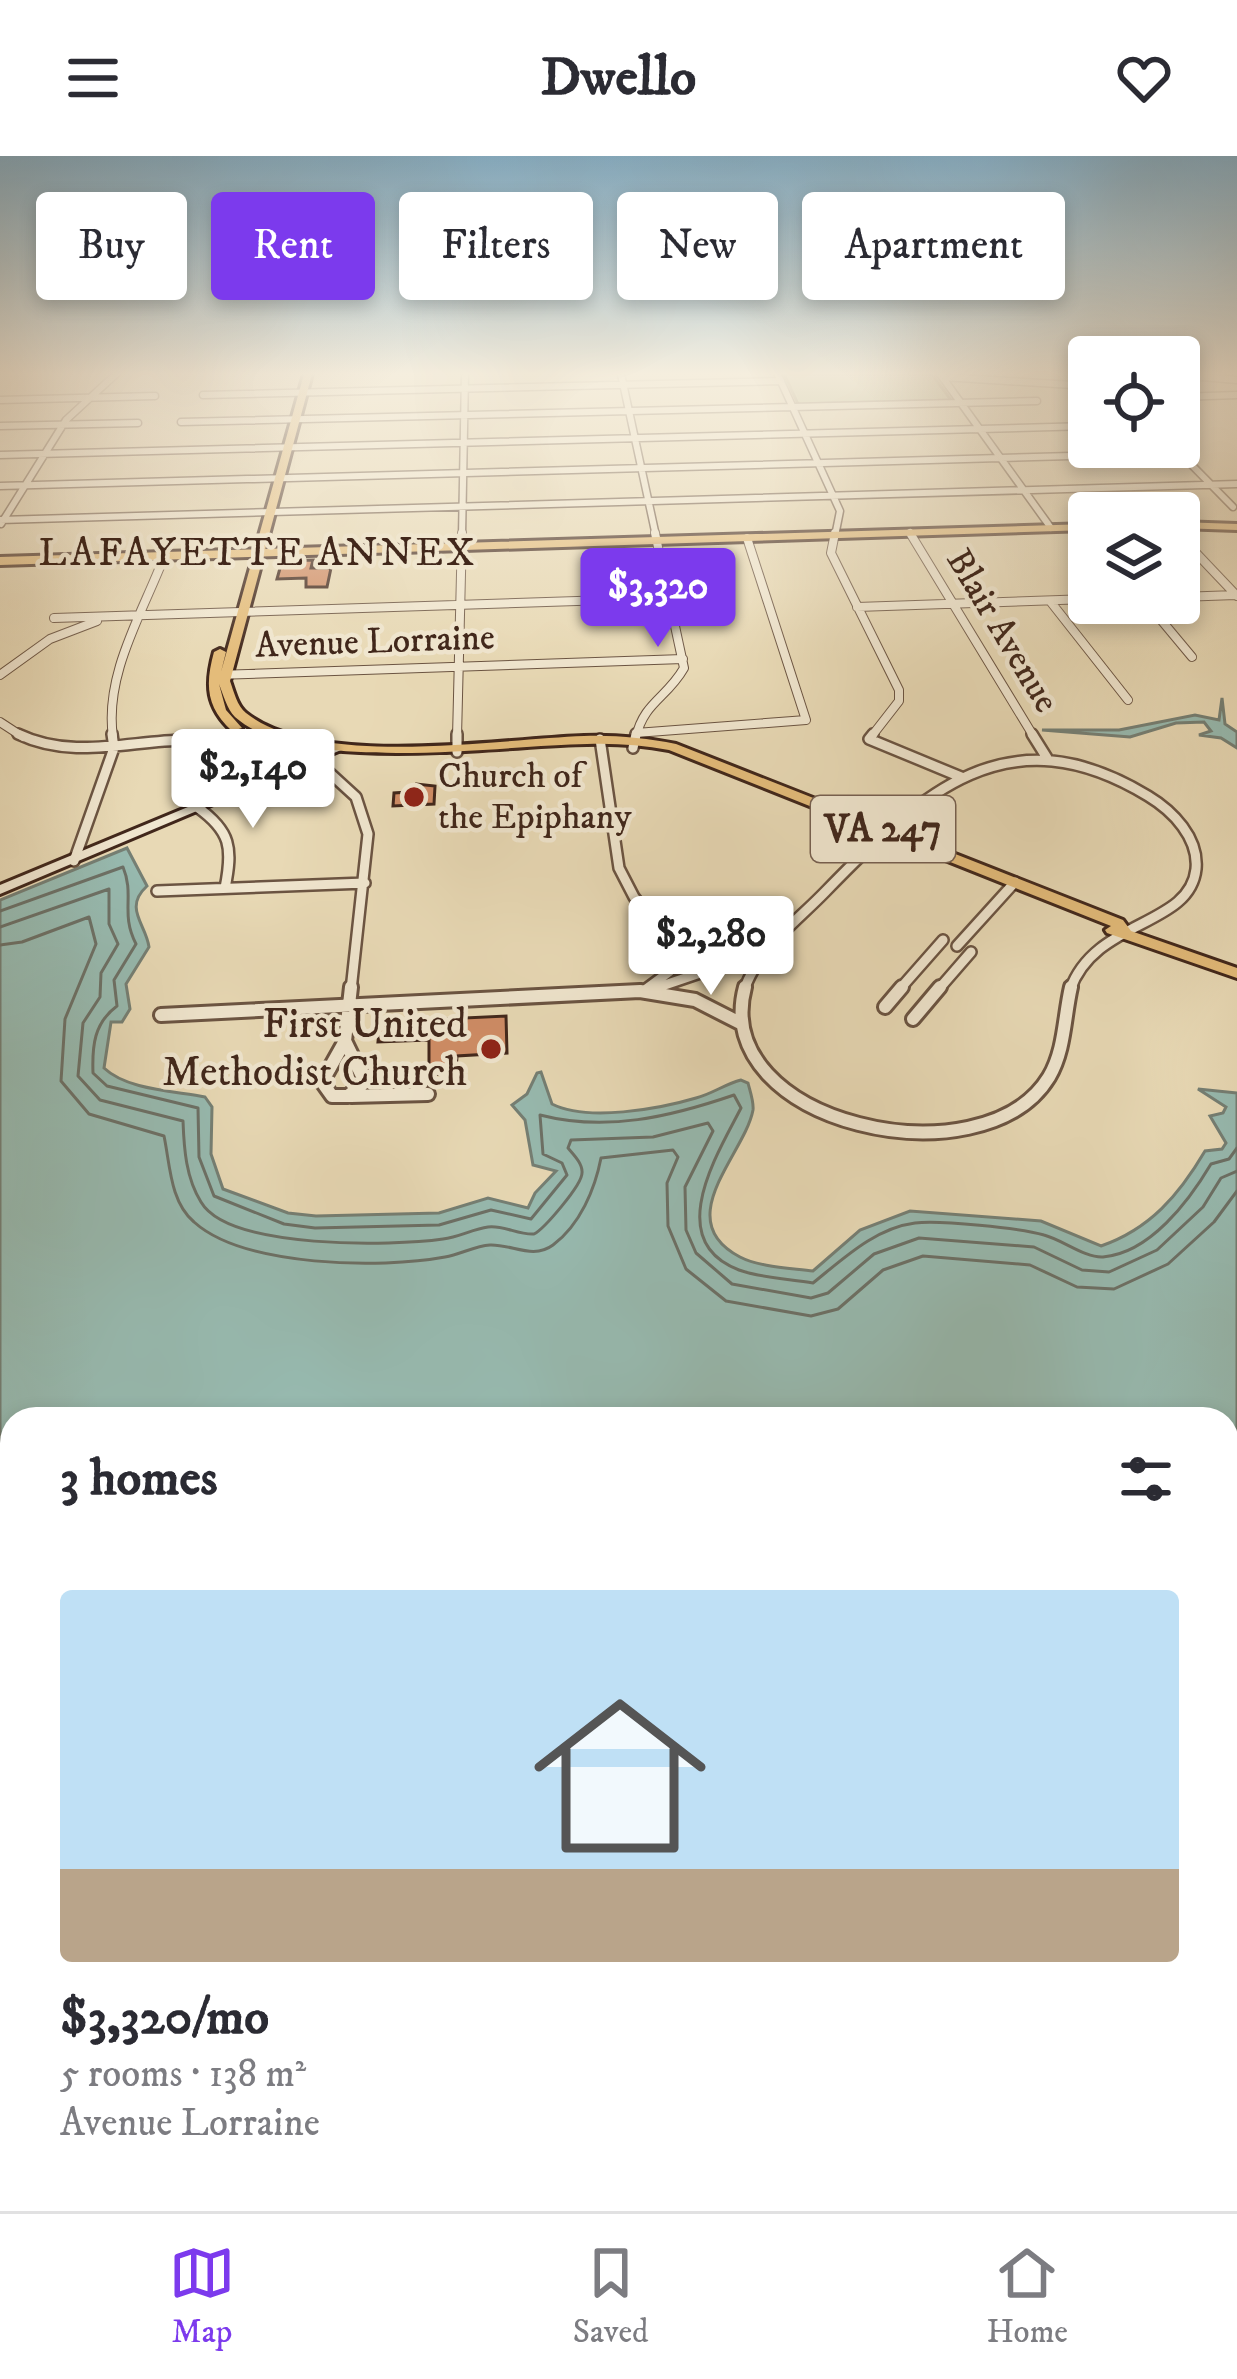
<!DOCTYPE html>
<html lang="en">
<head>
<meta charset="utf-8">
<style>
	:root { --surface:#fff; --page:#f7f7f7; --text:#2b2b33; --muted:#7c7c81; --line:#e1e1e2; --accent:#7c3aed }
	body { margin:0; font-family:"IM FELL DW Pica",serif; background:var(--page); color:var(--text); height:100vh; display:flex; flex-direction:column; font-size:45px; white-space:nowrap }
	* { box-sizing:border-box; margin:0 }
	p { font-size:39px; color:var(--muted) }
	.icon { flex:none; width:66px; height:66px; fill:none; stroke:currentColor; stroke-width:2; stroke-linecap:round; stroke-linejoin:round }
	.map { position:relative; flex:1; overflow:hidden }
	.sheet { position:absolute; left:0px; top:1251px; width:1239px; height:804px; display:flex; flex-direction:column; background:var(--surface); border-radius:36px 36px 0 0; box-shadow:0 6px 18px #0003 }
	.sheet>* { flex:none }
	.banner { position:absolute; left:36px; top:36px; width:1167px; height:108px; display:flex; gap:24px }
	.buttons { position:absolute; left:1068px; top:180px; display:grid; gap:24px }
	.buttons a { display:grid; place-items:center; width:132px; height:132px; border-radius:12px; background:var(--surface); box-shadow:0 6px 18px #0003; font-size:60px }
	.price { position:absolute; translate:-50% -102px; padding:0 27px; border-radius:12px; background:#fff; color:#222; font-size:39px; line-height:78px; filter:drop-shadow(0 3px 6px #0008) }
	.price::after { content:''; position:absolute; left:50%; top:72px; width:36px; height:27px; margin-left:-18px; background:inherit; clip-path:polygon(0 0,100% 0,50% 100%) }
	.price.selected { background:var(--accent); color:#fff }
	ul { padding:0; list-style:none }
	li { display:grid; align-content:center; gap:24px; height:636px; padding:0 60px }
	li+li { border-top:3px solid var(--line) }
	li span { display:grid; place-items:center; height:372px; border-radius:12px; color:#555 }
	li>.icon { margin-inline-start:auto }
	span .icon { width:216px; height:216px; fill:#fffc; stroke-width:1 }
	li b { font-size:51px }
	h2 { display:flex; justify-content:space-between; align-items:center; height:144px; padding:0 60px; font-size:51px }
	.tag { padding:0 42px; border-radius:12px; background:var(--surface); box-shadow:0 6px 18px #0003; font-size:42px; line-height:108px }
	.tag.selected { background:var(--accent); color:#fff }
	header { display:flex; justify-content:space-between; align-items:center; height:156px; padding:0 60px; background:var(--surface); font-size:54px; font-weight:700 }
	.dock { display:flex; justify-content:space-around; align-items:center; height:168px; border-top:3px solid var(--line); background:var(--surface); font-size:33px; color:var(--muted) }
	.dock a { display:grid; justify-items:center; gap:6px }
	.dock .selected { color:var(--accent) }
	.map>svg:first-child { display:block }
	.green { fill:#b4bf8e; stroke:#7a7354; stroke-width:3 }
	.water { fill:#97bab0; stroke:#757f74; stroke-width:3 }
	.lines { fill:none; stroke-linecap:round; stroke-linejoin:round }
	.shore { stroke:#6c7066; stroke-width:3 }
	.building { fill:#d08d66; stroke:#41271b; stroke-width:3 }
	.street-far3-casing { stroke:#6b5442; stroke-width:9 }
	.street-far2-casing { stroke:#6b5442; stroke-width:10 }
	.street-far1-casing { stroke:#6b5442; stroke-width:14 }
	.street-casing { stroke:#6b5442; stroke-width:18 }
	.secondary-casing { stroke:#41271b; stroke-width:6 }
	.primary-casing { stroke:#41271b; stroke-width:6 }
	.highway-casing { stroke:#41271b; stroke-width:6 }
	.street-far3 { stroke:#f0e6cf; stroke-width:6 }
	.street-far2 { stroke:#f0e6cf; stroke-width:8 }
	.street-far1 { stroke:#f0e6cf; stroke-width:9 }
	.street { stroke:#f0e6cf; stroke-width:12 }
	.secondary { fill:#f0e6cf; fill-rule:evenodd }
	.primary { fill:#e4bc7a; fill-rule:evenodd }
	.highway { fill:#e4bc7a; fill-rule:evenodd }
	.rail-casing { stroke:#41271b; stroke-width:12 }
	.rail { stroke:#f0e6cf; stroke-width:8; stroke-dasharray:21; stroke-linecap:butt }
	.poi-dot { fill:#8f2418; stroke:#f0e6cf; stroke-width:4.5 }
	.labels { text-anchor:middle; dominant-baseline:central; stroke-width:9; stroke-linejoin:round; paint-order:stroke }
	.far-street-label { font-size:36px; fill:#41271b; stroke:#f0e6cf }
	.far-poi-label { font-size:36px; fill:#41271b; stroke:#f0e6cf; text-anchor:start }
	.far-neighbourhood-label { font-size:39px; letter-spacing:3px; fill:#41271b; stroke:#f0e6cf }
	.shield { fill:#f0e6cf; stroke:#766051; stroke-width:3 }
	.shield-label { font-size:39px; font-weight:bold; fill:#41271b }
	.poi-label { font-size:42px; fill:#41271b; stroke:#f0e6cf; text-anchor:end }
</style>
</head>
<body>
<header><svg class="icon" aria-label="menu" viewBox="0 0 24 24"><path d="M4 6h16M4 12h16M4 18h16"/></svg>Dwello<svg class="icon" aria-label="heart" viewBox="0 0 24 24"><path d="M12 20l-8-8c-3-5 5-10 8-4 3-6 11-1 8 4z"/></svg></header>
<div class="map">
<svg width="1237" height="2055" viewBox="0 0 1237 2055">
	<rect width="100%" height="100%" fill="#e8d9b5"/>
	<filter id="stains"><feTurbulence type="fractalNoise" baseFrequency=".00167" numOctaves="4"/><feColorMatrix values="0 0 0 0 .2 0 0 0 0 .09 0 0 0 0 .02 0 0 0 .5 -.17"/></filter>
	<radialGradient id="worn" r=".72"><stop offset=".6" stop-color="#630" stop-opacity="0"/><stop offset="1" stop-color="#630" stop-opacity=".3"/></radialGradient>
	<!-- green -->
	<path class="green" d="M784,218H932L951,244L798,248Z
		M1237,1437V2055H138L136,2043H1227V1447Z"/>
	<!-- water -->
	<path class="water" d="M1222,542L1225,568L1237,576V592L1221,582L1199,579L1211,575L1204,566L1176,567L1130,581L1042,574H1119L1195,559L1219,564Z
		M127,692L147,730C123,752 146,768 149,791L126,828L130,853L122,866H111L104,912C127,934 175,935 205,941L212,951L211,998L223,1033L288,1057L316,1060L439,1057L488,1042L528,1052L535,1037L556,1015L533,1009L525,964L512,949L527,938L537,917L541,916L552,948C587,966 659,953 696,942C712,938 725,928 741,924L748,927C750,935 754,946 753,954C745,998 669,1064 740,1101C759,1111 791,1112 813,1115L860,1074L910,1055L1041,1065L1101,1090C1150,1073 1179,1039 1205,995L1222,993L1226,987L1210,960L1223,957L1226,951L1198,933L1237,937V1437L1227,1447V1263H12V1816L4,1853L12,1865V2043H136L138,2055H0V744Z
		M788,2043H1003L1006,2055H789Z"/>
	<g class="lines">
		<!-- shore -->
		<path class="shore" d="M0,755L123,711C135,740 120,757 136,788L114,824L117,850C94,867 92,890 93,917L107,930L198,952L199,1001L214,1040L284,1068L315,1072L439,1069L491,1054L531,1063L567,1019L562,1007L543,998L540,959C606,976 670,961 734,939L741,952C718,997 662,1085 739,1114C761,1122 790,1123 813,1127C843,1103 875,1072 915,1067C939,1064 1020,1072 1044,1079C1063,1084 1085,1102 1103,1101C1150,1097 1189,1045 1211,1008L1229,1003L1237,992
			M0,771L109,733V768L118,788L101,817L100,841L83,867L78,920L100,944L183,965C184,993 186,1022 201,1046C229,1094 394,1090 443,1083C459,1081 473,1073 488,1071C504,1069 518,1079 534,1078C544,1073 582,1029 582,1017C583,1008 574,999 568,992L571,984L653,981L708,967L713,975L685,1031L686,1074L696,1097L732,1128L811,1142L828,1137L874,1098L919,1082L1034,1091L1082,1114L1109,1116L1157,1094L1203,1051L1221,1022L1237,1015
			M0,789L22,786L89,761L96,788L65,863L61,925L89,958L164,980C170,1008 170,1046 194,1066C244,1111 381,1113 445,1101C461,1098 475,1090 490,1089C512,1088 533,1104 553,1089C580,1069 595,1033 601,1002L673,994L678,1001L667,1027L668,1070L686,1113L726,1145L811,1160L838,1153L883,1114L923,1100L1030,1109L1077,1131L1114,1133L1168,1108L1214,1066L1237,1035"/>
	</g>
	<!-- building -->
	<path class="building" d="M313,404L311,412H331L327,431H306V422L277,423L282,405Z
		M416,628L435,630L434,648L393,650L394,637L408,636Z
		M506,860L507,897L457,900L456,917L451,919L429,918V884L378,886L380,866Z"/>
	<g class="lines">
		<!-- street-far3 casing -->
		<g class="street-far3-casing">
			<path id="street-far3" d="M621,218L656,380
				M940,218L1051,372
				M778,219L840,355L835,380
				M1179,219L1237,224
				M943,221L1089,230
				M203,239L781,225
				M1179,241L1237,239
				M0,244L155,240
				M181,266L1037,245
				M0,270L138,267
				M1175,292L1233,351
				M0,299L1089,270
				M0,330L1180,297
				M0,364L1237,328
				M1,368L66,264L116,218
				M462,380L465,218"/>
		</g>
		<!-- street-far2 casing -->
		<g class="street-far2-casing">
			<path id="street-far2" d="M835,377L831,397L899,534V545L871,581
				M910,377L1034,581
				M1179,379L1237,440
				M1179,441L1236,439
				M1050,445L1128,544
				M1147,447L1192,501
				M857,451L1089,443
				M54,462L669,442
				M0,519L50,483L97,465
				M216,519L683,503
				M0,566L23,581
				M636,577L806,564L747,382
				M113,581C104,519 142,458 164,401
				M264,581L270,579
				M457,581L462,377
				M636,581C644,546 667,542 684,512L655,377"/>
		</g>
		<!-- street-far1 casing -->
		<g class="street-far1-casing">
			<path id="street-far1" d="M18,578C72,604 128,585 185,584C214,584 242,589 270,579
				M873,578L869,583L961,621
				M1032,578L1047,602
				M600,583L619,712L634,741L673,789L669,816L646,833
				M633,592L636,578
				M457,596V578
				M321,599V609L356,641L368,678L351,834
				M197,651C231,675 233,692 225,732
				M74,705L114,592L112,578
				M157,735L365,727
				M671,782L712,795L750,797
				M957,790L1015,726
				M653,833L765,795
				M744,834C759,792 795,767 825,736C922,636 1008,555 1148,640C1173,655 1199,682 1196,713C1190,771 1095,763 1070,834
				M899,834L943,784
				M938,834L971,796"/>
		</g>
		<!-- street casing -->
		<g class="street-casing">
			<path id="street" d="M745,831C708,968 983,1029 1049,921C1065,894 1064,861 1071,831
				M653,833L659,831
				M885,851L902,831
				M161,859L640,835L695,844L742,868
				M913,863L940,831
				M345,885L365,926L348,940H332L322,926Z
				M345,885L351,831
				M351,940L428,938"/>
		</g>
		<!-- secondary casing -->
		<g class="secondary-casing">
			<path id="secondary" d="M337,589L343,592L341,594L0,738V729Z"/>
		</g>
		<!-- primary casing -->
		<g class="primary-casing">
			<path id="primary" d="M304,218H312L230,525C234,536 237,550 246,557C316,613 498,583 584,580C615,579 646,582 676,588L1123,764L1131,775L1237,812V822L1107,777L1105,774L1111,770L669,594C642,589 614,587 587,588C501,589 301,620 235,561C227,553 223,538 219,528L226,554L242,572L232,575C206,551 205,529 214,496L220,493L226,496L221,516Z"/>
		</g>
		<!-- highway casing -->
		<g class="highway-casing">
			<path id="highway" d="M1179,366L1237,368V374L1179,372Z
				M1089,368V374L0,409V401Z"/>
		</g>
		<!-- street-far3 -->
		<use href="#street-far3" class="street-far3"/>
		<!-- street-far2 -->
		<use href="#street-far2" class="street-far2"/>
		<!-- street-far1 -->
		<use href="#street-far1" class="street-far1"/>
		<!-- street -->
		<use href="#street" class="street"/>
		<!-- secondary -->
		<use href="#secondary" class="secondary"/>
		<!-- primary -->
		<use href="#primary" class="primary"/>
		<!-- highway -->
		<use href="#highway" class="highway"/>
		<!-- rail casing -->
		<g class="rail-casing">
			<path id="rail" d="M1161,2043L1169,2055
				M1047,2055L1056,2043"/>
		</g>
		<!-- rail -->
		<use href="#rail" class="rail"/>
	</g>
	<!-- sky -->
	<linearGradient id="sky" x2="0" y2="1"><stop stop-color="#87b6d2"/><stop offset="0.43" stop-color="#f5eede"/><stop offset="1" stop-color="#f5eede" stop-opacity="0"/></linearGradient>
	<rect width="1237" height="506" fill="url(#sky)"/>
	<!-- markers -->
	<g class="poi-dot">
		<circle cx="414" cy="641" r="12"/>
		<circle cx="491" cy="893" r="12"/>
	</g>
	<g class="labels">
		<!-- far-street labels -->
		<g class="far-street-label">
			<text transform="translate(1002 475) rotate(59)">Blair Avenue</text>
			<text transform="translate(375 486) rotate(-2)">Avenue Lorraine</text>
		</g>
		<!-- far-poi labels -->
		<g class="far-poi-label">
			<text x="438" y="620">Church of<tspan x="438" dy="41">the Epiphany</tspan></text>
		</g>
		<!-- far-neighbourhood labels -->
		<g class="far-neighbourhood-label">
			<text x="258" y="397">LAFAYETTE ANNEX</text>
		</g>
		<!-- shield labels -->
		<rect class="shield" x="811" y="640" width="144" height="66" rx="9"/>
		<g class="shield-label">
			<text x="883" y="673">VA 247</text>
		</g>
		<!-- poi labels -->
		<g class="poi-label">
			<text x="467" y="869">First United<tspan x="467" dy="48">Methodist Church</tspan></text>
		</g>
	</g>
	<rect width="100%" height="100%" filter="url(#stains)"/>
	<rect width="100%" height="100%" fill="url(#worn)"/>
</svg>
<div class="buttons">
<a><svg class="icon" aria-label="locate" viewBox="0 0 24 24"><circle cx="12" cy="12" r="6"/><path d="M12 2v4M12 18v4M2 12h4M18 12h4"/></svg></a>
<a><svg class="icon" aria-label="layers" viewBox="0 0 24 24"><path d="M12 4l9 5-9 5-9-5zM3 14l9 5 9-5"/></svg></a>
</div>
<b class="price selected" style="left:658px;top:494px">$3,320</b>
<b class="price" style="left:253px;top:675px">$2,140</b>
<b class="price" style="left:711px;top:842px">$2,280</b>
<div class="banner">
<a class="tag">Buy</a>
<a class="tag selected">Rent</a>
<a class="tag">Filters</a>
<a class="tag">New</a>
<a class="tag">Apartment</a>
</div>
<section class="sheet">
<h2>3 homes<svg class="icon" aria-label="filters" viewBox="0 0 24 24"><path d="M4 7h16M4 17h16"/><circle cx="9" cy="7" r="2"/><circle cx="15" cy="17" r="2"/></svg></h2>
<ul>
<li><span style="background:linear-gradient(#bfe0f5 75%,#b9a48a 0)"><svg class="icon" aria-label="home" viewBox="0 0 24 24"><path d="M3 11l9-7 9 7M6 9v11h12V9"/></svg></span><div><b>$3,320/mo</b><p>5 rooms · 138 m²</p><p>Avenue Lorraine</p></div></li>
</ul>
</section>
</div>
<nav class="dock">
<a class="selected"><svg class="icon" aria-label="map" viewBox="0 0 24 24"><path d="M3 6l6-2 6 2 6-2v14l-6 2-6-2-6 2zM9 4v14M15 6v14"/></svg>Map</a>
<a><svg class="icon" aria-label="saved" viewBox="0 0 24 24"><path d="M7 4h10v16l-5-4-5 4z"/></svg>Saved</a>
<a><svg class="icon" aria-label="home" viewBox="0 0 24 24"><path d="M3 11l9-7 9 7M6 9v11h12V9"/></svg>Home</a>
</nav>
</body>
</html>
